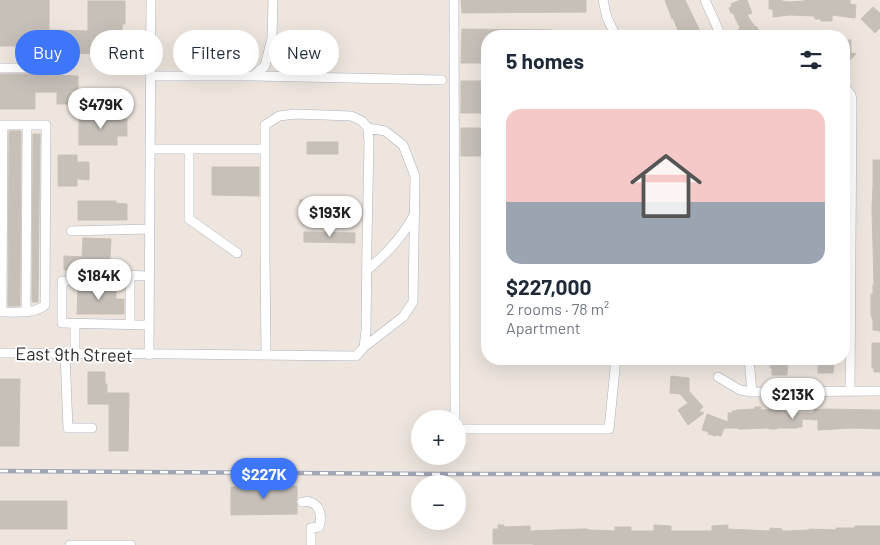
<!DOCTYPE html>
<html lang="en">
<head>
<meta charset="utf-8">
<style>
	:root { --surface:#fff; --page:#f6f6f7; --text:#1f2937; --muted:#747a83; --accent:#3e76fa }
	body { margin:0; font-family:Barlow,sans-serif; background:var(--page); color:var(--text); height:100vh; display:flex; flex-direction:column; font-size:19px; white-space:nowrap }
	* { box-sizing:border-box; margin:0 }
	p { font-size:16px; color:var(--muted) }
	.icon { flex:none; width:28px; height:28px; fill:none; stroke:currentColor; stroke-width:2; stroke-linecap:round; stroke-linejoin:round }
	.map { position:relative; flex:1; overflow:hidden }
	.side { position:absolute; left:481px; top:30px; width:369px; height:335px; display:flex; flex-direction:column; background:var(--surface); border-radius:20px; box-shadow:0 5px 20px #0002 }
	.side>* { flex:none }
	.guide { position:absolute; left:15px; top:30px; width:391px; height:45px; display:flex; gap:10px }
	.tools { position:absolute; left:411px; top:410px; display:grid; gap:10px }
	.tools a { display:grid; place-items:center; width:55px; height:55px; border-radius:50%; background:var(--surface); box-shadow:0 5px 20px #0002; font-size:25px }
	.price { position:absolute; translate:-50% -42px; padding:0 11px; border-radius:18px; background:#fff; color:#222; font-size:16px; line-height:32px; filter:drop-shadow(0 1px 2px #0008) }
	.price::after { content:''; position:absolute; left:50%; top:30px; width:15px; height:11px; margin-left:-8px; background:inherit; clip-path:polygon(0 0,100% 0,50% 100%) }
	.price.on { background:var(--accent); color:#fff }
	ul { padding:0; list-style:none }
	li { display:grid; align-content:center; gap:10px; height:265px; padding:0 25px }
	li span { display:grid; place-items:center; height:155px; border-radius:15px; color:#555 }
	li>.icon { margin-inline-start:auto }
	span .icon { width:90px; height:90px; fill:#fffc; stroke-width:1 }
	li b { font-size:21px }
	h2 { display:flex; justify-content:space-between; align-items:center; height:60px; padding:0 25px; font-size:21px }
	.tag { padding:0 18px; border-radius:22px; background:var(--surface); box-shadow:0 5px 20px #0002; font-size:18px; line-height:45px }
	.tag.on { background:var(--accent); color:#fff }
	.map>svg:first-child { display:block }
	.building { fill:#c6c0b9; stroke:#c9c1b7 }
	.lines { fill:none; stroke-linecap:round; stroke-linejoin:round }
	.minor-casing { stroke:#aeb2bc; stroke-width:10 }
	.minor { stroke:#fff; stroke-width:9 }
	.rail-casing { stroke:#a0a6b6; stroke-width:4.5 }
	.rail { stroke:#fff; stroke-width:2.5; stroke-dasharray:8; stroke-linecap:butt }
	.labels { text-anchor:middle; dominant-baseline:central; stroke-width:4; stroke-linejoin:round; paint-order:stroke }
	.street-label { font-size:18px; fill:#2c2c2c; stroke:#fff }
</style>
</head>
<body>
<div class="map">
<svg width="880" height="545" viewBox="0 0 880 545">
	<rect width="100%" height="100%" fill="#ede5de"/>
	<!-- building -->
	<path class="building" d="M0,0H49V30L88,31V1H125V24H122V54L48,53V57H31L32,46H0Z
		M461,0H586V12L462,13Z
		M665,0H685L700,31L701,36H680L677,30H678L673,18L672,19Z
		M740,0H747L752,13L747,15L755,27L756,26L761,33L757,36H742L738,30L740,28L733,13H731L729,8L732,6L731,4Z
		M769,0H782V1L789,2L804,1V0H850V4L856,5L855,18L832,15V21H821V19H815V16L789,15L773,17V9H769Z
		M873,7L880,13V28L875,33L861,19Z
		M462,29L553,30V36H488V63H461Z
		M844,40H851V53L856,54L844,66Z
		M43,73H48V75L78,76V91H71V104H57V92H35V109H0V74H39Z
		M461,81H488V113H461Z
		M79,116H118V119H127V136H117V145H79Z
		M461,128H488V156H461Z
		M9,131H21L20,306H8Z
		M33,134H40L38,302H32Z
		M307,142H338V154H307Z
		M58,155H77V162H89V180L77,179V186H58Z
		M873,160H880V331L873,330V321L871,314V294H873V285H874L872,209L873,186Z
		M212,167H259V196L212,195Z
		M300,200H317V212H300Z
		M78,201H116V203L127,204V220H78Z
		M304,232L355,233V243L304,242Z
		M83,238L111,239L109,271L64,270V256L82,257Z
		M78,287H116V299H124V314H77Z
		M872,343H880V372H874V368H872Z
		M770,359H788L787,375H772V368H770Z
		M818,359L834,360L833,373H818Z
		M88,372H105V384H107V393H129L128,451H109V404H88Z
		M671,376L689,378V391L703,407L699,411L704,413L688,425L678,410L688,403L680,394L670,393Z
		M0,379H20L19,446H0Z
		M755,407H761V410L782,409V411H793V413H814V410L825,409L880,410V429L853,428L818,430V420L802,419V427H798V428H777V429H769V428L744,429H738V428H724L721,436L717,435L716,436L708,434L709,432L702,430L707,414L728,422V413H732V411H736V410L755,409Z
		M297,486V498L296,502L297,506V514L231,515V487Z
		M0,501H67V529H0Z
		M498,525H504V527L530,526V531L582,529H588V530L615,531V527H631V531H654V525L671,526V531H712V526L728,525V529L770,531V528L782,529V531H788L809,530V529L836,530V528H855V526H880V545H533V544H493V529H498Z"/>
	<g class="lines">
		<!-- minor casing -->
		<g class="minor-casing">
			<path id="minor" d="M454,0L455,419
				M603,0L607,18L616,36
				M705,0L721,36
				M0,68H39
				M150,76H253L442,80
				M253,76L265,66L272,38L273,0
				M844,86L851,95L852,100L850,391
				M0,125H46L45,305C36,314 13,312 0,312
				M150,149H189V219L237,253
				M189,149H265
				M71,231L149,229
				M366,271C387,253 400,240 413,217
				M119,275L149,276
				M26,311L27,125
				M2,312L3,125
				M75,324V354
				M130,324V281H62V323L149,325
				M364,347L403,317L413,302L415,176L403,145L385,131L368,128
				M0,353C119,354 237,354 356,356L364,347L366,331L367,241L369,142L368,128L362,121L351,116L296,114L279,116L265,125V255L266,355
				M65,354L68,428H92
				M149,355L151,0
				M749,359L752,392
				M718,377L740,390L752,392L880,391
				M458,429H609L616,359
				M302,502C305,502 308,501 310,502C321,505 322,518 319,527L311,528V545
				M70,545H131"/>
		</g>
		<!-- minor -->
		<use href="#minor" class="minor"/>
		<!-- rail casing -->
		<g class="rail-casing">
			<path id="rail" d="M0,471L435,474H880"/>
		</g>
		<!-- rail -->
		<use href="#rail" class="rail"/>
	</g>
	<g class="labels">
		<!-- street labels -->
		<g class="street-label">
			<text transform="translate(74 354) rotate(1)">East 9th Street</text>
		</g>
	</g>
</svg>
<div class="tools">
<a>+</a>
<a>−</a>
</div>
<b class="price" style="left:101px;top:130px">$479K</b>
<b class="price" style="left:330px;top:238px">$193K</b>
<b class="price" style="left:99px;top:301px">$184K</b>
<b class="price" style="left:793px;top:420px">$213K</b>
<b class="price on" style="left:264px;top:500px">$227K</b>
<div class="guide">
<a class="tag on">Buy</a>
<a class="tag">Rent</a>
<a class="tag">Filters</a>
<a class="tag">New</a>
</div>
<section class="side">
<h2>5 homes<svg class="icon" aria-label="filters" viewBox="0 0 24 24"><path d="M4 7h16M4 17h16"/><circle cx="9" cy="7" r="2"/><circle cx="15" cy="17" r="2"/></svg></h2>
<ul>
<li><span style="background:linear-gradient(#f6c9c9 60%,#9aa5b1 0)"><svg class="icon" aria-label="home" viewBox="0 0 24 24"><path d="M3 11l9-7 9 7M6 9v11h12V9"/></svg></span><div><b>$227,000</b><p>2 rooms · 78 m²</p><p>Apartment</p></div></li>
</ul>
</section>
</div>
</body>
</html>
